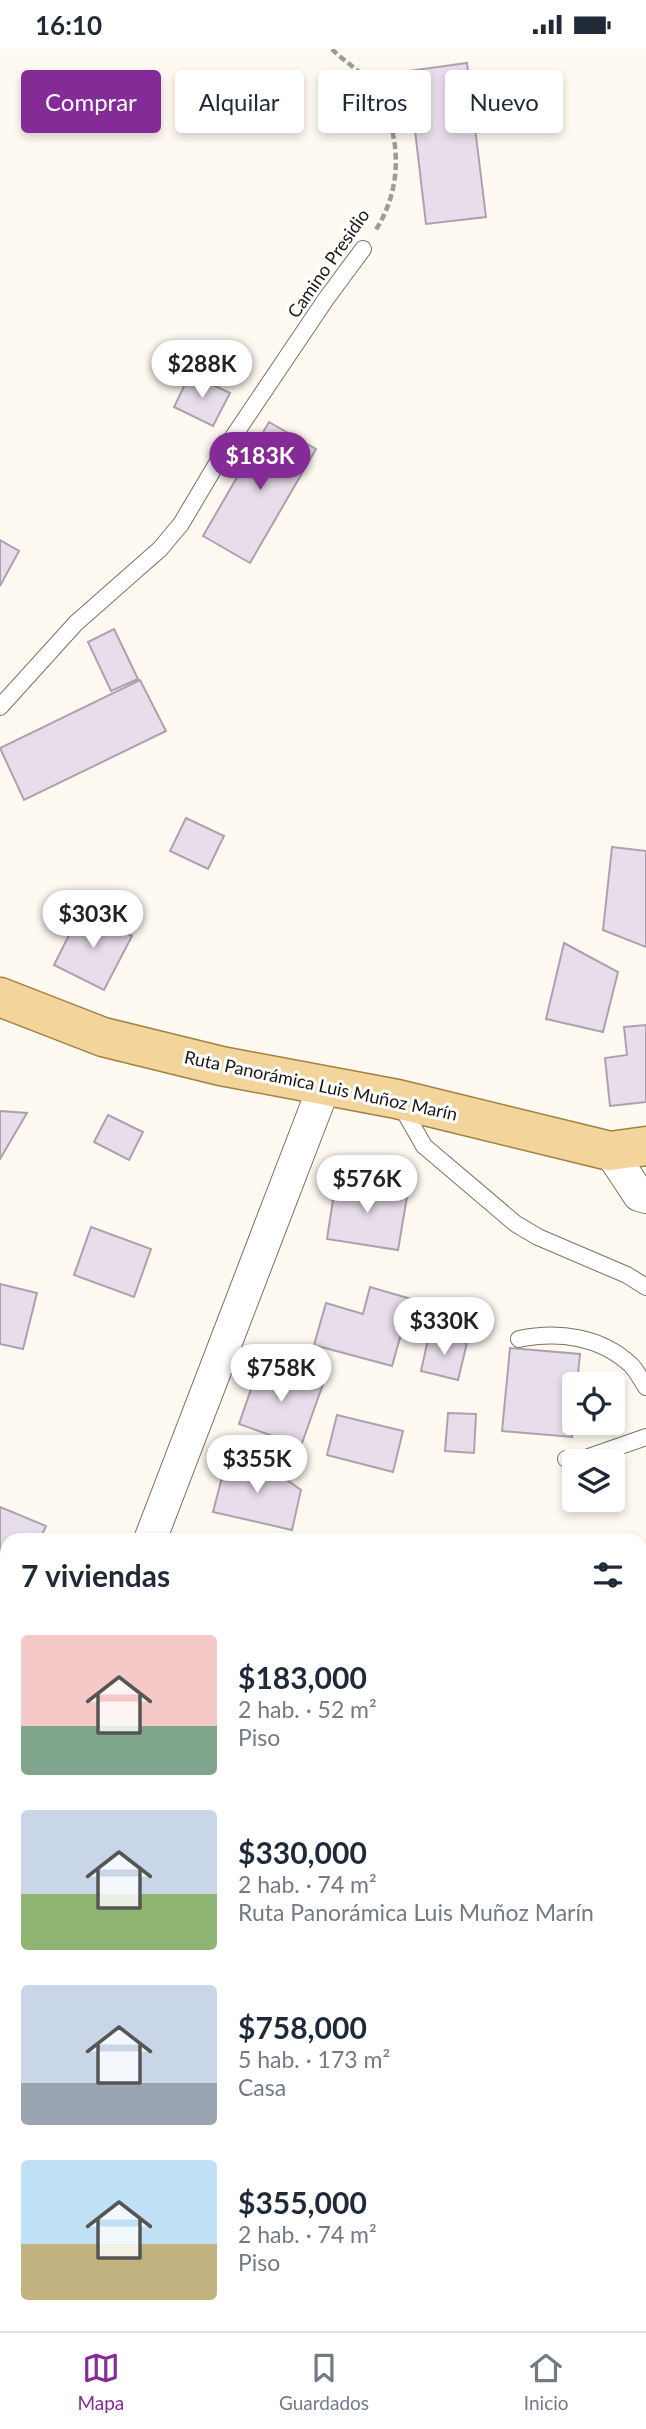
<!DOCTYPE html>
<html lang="es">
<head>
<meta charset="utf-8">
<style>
	:root { --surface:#fff; --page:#f2f2f3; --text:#1f2937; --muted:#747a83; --line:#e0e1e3; --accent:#852b97 }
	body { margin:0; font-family:Lato,sans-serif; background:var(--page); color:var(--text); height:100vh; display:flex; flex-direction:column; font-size:26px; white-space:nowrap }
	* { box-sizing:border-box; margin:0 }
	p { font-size:23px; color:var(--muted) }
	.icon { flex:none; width:38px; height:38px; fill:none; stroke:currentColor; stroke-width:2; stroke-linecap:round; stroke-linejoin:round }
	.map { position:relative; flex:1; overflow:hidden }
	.drawer { position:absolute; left:0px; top:1484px; width:648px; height:798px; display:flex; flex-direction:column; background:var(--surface); border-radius:21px 21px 0 0; box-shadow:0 4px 10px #0003 }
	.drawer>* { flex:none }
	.banner { position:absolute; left:21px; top:21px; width:606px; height:63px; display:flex; gap:14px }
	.fabs { position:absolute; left:562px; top:1323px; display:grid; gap:14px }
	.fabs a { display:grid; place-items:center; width:63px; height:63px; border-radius:7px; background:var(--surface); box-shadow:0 4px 10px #0003; font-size:35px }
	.price { position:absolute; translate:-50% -60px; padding:0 16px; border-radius:24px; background:#fff; color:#222; font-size:23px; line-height:46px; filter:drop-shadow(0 2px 4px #0008) }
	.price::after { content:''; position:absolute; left:50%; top:42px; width:21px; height:16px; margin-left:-10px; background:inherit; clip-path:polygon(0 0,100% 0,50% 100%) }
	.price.active { background:var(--accent); color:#fff }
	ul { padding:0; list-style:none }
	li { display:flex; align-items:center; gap:21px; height:175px; padding:0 21px }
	li span { display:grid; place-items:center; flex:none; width:196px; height:140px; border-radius:7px; color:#555 }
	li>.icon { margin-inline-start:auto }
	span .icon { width:84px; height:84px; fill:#fffc; stroke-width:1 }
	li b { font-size:30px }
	h2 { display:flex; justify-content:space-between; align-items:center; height:84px; padding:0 21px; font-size:30px }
	.chip { padding:0 24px; border-radius:7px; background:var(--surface); box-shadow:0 4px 10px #0003; font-size:24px; line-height:63px }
	.chip.active { background:var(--accent); color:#fff }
	.status { display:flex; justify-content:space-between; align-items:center; height:49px; padding:0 35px; background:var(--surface); direction:ltr }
	.status svg { height:19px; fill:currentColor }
	.dock { display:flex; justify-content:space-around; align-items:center; height:98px; border-top:2px solid var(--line); background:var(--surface); font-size:19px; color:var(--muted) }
	.dock a { display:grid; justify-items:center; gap:4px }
	.dock .active { color:var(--accent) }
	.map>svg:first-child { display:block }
	.building { fill:#e8ddea; stroke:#aca2af; stroke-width:2 }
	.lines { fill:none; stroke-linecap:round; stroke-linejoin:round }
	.service-casing { stroke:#7a7366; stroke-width:18 }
	.minor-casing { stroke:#7a7366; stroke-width:34 }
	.primary-casing { stroke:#a38040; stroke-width:41 }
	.path { stroke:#9f9b95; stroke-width:4.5; stroke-dasharray:7 3.5; stroke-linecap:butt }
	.service { stroke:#fff; stroke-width:16 }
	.minor { stroke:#fff; stroke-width:32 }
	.primary { stroke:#f3d49b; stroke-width:38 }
	.labels { text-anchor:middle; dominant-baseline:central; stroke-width:6; stroke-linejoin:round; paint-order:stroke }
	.street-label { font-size:18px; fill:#1c1914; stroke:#fff }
</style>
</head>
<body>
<div class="status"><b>16:10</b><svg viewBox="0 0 49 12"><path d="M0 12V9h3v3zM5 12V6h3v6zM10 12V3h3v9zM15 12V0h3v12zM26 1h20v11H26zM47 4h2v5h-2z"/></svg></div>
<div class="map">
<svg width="646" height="2282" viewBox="0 0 646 2282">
	<rect width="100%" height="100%" fill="#fef9f1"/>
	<!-- building -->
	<path class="building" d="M467,14L486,168L426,175L408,22Z
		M190,325L230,344L213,377L174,358Z
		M269,373L316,400L250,514L203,487Z
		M0,491L19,502L0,537Z
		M114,580L138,630L111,642L88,593Z
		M140,631L166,682L24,751L0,699Z
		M186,769L224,787L208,820L170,802Z
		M612,798L646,802V898L603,881Z
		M81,862L132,887L104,941L54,916Z
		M564,894L618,923L603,983L546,970Z
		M646,976V1053L610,1057L605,1009L627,1006L624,978Z
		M0,1062L27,1064L0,1110Z
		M108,1066L143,1083L129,1111L94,1093Z
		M336,1131L408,1142L398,1201L327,1190Z
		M91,1178L151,1200L134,1248L74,1226Z
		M0,1235L37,1244L23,1300L0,1295Z
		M370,1238L411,1250L392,1317L314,1296L326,1254L363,1265Z
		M429,1286L467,1294L458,1331L421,1322Z
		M510,1299L580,1305L577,1335H574L572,1388L502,1382Z
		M260,1314L323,1335L301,1397L239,1375Z
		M448,1364L476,1365L474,1404L445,1402Z
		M337,1366L403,1382L393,1423L327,1406Z
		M227,1409L270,1419L301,1441L292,1481L213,1463Z
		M0,1458L46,1477L40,1491H7V1525L0,1522Z"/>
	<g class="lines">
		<!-- service casing -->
		<g class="service-casing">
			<path id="service" d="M0,658L76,574L160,500L181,475L229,394L326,250L363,200
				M400,1055L424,1097L516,1175L538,1188L627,1226L646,1238
				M519,1290C558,1282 600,1287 631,1316C637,1322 641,1331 646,1338
				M566,1410H583L646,1388
				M0,1575L7,1581"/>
		</g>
		<!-- minor casing -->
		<g class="minor-casing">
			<path id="minor" d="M610,1102L639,1146L646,1148
				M150,1491L325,1035"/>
		</g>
		<!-- primary casing -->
		<g class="primary-casing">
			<path id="primary" d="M0,948L103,988L221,1017L397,1050L610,1102L646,1097"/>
		</g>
		<!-- path -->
		<path class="path" d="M332,0C340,9 352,16 361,25C402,67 407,134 375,182"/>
		<!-- service -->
		<use href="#service" class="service"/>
		<!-- minor -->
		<use href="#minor" class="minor"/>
		<!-- primary -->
		<use href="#primary" class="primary"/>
	</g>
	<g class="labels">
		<!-- street labels -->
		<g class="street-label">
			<text transform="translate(328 214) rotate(-55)">Camino Presidio</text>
			<text transform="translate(321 1036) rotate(12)">Ruta Panorámica Luis Muñoz Marín</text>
		</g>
	</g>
</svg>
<div class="fabs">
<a><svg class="icon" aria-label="locate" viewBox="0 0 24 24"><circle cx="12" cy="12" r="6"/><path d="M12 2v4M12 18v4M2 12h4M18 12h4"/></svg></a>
<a><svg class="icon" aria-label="layers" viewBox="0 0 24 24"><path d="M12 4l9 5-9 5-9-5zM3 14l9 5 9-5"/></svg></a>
</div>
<b class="price" style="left:202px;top:351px">$288K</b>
<b class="price active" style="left:260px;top:443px">$183K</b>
<b class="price" style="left:93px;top:901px">$303K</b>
<b class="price" style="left:367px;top:1166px">$576K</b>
<b class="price" style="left:444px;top:1308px">$330K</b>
<b class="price" style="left:281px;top:1355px">$758K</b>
<b class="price" style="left:257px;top:1446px">$355K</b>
<div class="banner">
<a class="chip active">Comprar</a>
<a class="chip">Alquilar</a>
<a class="chip">Filtros</a>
<a class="chip">Nuevo</a>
</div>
<section class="drawer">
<h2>7 viviendas<svg class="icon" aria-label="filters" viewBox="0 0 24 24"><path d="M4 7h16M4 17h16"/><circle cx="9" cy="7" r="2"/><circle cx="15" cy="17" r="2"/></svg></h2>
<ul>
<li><span style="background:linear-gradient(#f6c9c9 65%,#7fa58c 0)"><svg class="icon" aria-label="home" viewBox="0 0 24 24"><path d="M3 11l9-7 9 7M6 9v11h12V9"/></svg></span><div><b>$183,000</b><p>2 hab. · 52 m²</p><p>Piso</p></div></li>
<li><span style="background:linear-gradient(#c9d6e8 60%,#8fb573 0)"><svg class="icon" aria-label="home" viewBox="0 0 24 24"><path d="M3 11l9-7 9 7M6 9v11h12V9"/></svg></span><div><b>$330,000</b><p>2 hab. · 74 m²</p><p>Ruta Panorámica Luis Muñoz Marín</p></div></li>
<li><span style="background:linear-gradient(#c9d6e8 70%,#9aa5b1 0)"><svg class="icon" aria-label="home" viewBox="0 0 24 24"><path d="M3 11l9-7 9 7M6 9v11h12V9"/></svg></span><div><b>$758,000</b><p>5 hab. · 173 m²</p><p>Casa</p></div></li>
<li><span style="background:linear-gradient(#bfe0f5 60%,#c2b280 0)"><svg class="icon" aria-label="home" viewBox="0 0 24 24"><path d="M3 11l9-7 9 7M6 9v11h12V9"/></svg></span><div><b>$355,000</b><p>2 hab. · 74 m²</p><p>Piso</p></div></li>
</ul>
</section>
</div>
<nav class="dock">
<a class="active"><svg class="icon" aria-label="map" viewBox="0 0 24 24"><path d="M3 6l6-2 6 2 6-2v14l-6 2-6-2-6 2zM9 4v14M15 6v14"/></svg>Mapa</a>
<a><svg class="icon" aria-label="saved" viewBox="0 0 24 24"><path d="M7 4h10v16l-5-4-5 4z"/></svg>Guardados</a>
<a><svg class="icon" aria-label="home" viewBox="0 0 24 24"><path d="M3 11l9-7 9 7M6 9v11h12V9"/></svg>Inicio</a>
</nav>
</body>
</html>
